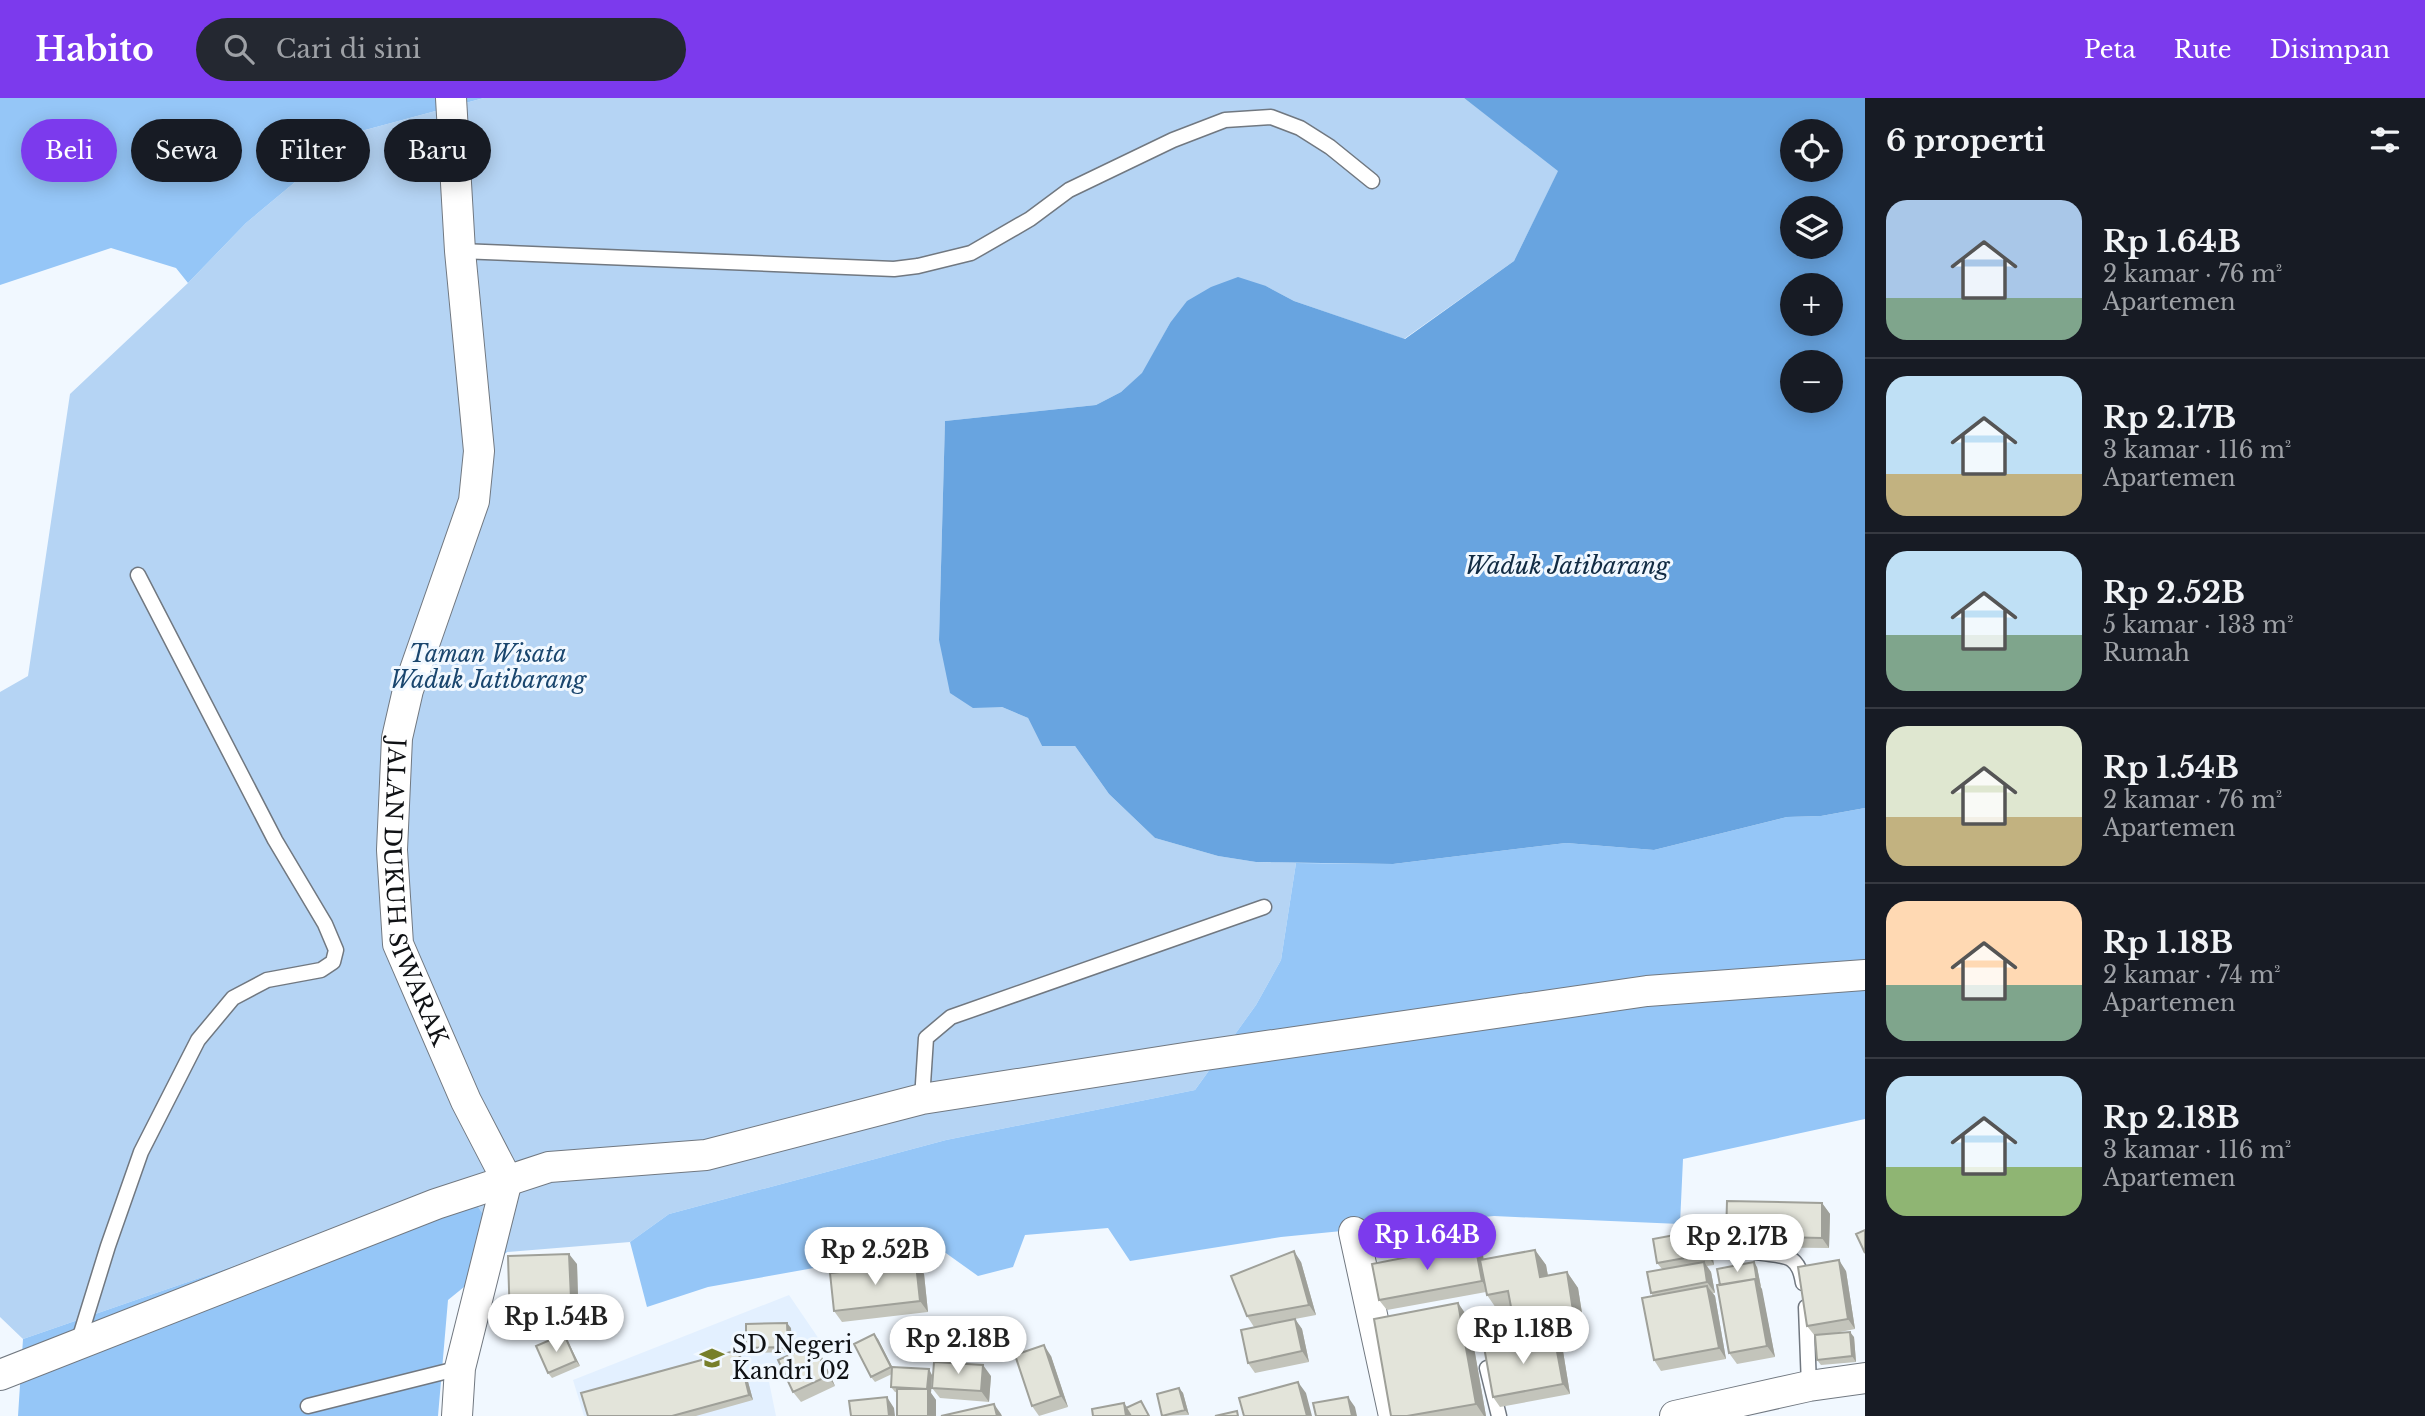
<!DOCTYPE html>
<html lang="id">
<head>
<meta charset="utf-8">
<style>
	:root { --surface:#171b24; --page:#242831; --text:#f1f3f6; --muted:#9ea1a6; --line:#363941; --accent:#7c3aed }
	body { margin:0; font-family:"Libre Baskerville",serif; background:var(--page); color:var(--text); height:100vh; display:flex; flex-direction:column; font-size:26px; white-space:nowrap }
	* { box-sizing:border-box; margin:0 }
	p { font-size:23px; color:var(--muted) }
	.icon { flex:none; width:38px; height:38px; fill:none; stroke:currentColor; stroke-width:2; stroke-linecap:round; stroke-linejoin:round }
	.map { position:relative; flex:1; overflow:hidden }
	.sheet { display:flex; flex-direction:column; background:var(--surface); width:560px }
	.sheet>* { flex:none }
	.banner { position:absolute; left:21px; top:21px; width:665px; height:63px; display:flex; gap:14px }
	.fabs { position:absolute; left:1780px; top:21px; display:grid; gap:14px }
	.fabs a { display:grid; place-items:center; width:63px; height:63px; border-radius:50%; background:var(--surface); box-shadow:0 4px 18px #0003; font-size:35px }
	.price { position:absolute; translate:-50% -60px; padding:0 16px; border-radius:24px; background:#fff; color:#222; font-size:23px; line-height:46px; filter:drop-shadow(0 2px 4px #0008) }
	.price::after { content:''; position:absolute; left:50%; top:42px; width:21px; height:16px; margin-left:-10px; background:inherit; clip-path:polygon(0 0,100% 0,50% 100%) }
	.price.selected { background:var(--accent); color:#fff }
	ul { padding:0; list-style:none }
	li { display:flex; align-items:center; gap:21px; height:175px; padding:0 21px }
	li+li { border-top:2px solid var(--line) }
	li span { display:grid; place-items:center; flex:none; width:196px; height:140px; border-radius:21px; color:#555 }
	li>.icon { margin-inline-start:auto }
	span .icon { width:84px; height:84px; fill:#fffc; stroke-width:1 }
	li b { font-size:30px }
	h2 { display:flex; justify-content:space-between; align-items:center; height:84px; padding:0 21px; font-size:30px }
	.tag { padding:0 24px; border-radius:32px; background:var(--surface); box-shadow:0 4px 18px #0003; font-size:24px; line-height:63px }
	.tag.selected { background:var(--accent); color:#fff }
	header { display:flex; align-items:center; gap:42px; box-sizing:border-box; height:98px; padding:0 35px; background:var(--accent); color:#fff }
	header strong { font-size:33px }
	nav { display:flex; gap:38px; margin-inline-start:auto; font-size:24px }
	.search { width:490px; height:63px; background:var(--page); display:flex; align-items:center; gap:18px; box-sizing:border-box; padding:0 24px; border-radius:38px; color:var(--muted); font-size:26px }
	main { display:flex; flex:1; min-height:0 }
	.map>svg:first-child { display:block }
	.built { fill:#e3f0ff }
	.green { fill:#b5d4f4 }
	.forest { fill:#95c6f7 }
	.water { fill:#68a4e0; fill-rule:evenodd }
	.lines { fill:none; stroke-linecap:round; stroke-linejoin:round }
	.service-casing { stroke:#717880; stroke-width:17 }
	.minor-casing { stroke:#717880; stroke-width:32 }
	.service { stroke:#fff; stroke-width:14 }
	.minor { stroke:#fff; stroke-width:30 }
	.wall { fill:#c3c4bb }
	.shaded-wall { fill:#9fa099 }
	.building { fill:#e3e4da; stroke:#9fa099; stroke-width:2 }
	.labels { text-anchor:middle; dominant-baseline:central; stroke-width:6; stroke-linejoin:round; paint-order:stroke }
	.park-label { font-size:23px; font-style:italic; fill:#1a466e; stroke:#f1f8ff }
	.street-label { font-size:23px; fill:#0f1114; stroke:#f1f8ff }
	.poi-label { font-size:23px; fill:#0f1114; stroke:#f1f8ff; text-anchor:start }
	.water-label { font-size:24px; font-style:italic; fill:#112b43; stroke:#f1f8ff }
</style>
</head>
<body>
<header>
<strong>Habito</strong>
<div class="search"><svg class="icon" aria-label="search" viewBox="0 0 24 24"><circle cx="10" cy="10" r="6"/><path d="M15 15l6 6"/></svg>Cari di sini</div>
<nav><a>Peta</a><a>Rute</a><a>Disimpan</a></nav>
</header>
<main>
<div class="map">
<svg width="1865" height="1318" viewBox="0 0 1865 1318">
	<rect width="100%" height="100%" fill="#f1f8ff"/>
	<!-- built -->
	<path class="built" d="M789,1197L819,1241L768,1279L776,1318H584L573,1282Z"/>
	<!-- green -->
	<path class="green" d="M484,0H1464L1559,72L1514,163L1404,241L1294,203L1266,188L1170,225L1143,275L1121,294L1096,307L945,323L939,542L973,609H1002L1028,620L1042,648H1075L1109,696L1155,740L1218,758L1256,764L1296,765L1281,862L1256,907L1195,992L946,1042L669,1116L630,1144L507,1154L465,1088L23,1241L0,1219V594L28,578L70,296L188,185L246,125L354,35Z"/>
	<!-- forest -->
	<path class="forest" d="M0,0H484L354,35L246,125L188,185L176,170L111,150L0,187Z
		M1865,710V1021L1683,1061L1680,1126L1494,1118L1281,1139L1130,1163L1108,1130L1025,1137L1013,1169L978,1178L936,1148L708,1189L647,1209L630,1144L669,1116L946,1042L1195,992L1256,907L1281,862L1296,765L1393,766L1566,745L1654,752L1787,719L1821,718Z
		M465,1088L507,1154L448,1202L438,1318H18L23,1241Z"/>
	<!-- water -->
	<path class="water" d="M1464,0H1865V710L1821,718L1787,719L1654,752L1566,745L1393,766L1256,764L1218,758L1155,740L1109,696L1075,648H1042L1028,620L1002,609L973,610L950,595L939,542L945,323L1096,307L1121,294L1142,275L1170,225L1187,203L1211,189L1238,179L1266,188L1294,203L1405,241L1514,163L1558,73ZM1792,33H1830V72H1792ZM1792,110H1830V149H1792ZM1792,187H1830V226H1792ZM1792,264H1830V303H1792Z"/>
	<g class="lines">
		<!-- service casing -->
		<g class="service-casing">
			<path id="service" d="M460,153L894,171L918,168L971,155L1030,121L1069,92L1173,42L1225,22L1271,19L1300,30L1330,49L1372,83
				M922,1001L926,940L951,919L1264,809
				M1755,1154C1783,1159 1798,1153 1803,1185
				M1806,1209L1809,1288
				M78,1245L108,1148L141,1054L198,942L233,900L267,882L321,872L333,864L336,852L325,826L275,742L138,477
				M1487,1270L1499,1318
				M308,1308L460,1270"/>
		</g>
		<!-- minor casing -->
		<g class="minor-casing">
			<g id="minor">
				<path id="s1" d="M451,0L460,153L479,353L474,403L408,592L397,640L392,752L398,846L466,1003L507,1082"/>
				<path d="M1354,1134L1394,1318"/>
				<path d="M0,1277L436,1106L549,1069L706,1057L922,1001L1191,959L1647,893L1865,877"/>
				<path d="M457,1318L460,1270L507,1082"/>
				<path d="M1675,1318L1809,1288L1865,1280"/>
			</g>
		</g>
		<!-- service -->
		<use href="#service" class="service"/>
		<!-- minor -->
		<use href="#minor" class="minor"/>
	</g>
	<!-- wall -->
	<path class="wall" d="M1822,1105L1830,1116L1829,1150L1733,1149L1726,1138Z
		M1710,1143L1714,1167L1707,1168L1711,1174L1715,1195H1713L1715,1198L1726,1261L1661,1273L1654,1262L1653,1198L1651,1195L1662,1171L1657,1165Z
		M1475,1146L1483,1157V1161L1535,1152L1546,1167L1548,1178L1567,1174L1578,1190L1585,1234L1557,1240L1562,1247L1570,1296L1500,1309L1493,1299L1523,1242L1515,1230L1512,1210L1498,1213L1487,1197L1486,1194L1387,1212L1379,1202Z
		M1301,1164L1316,1217L1295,1221L1302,1231L1309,1264L1255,1275L1248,1265L1275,1225L1254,1229L1247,1218Z
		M577,1166L579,1233L518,1236L510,1225Z
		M916,1166L924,1176L928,1214L842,1224L834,1213Z
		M1757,1169L1775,1259L1737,1266L1729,1255L1720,1187Z
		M1846,1173L1855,1231L1830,1236L1854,1239L1856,1264L1821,1267L1817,1262L1815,1238L1807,1228Z
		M1458,1205L1469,1221L1486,1318H1391Z
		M791,1230L792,1254L750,1255L746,1250Z
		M564,1236L580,1268L552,1280L548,1275Z
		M878,1241L892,1270L932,1277L931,1295L936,1302L895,1294L891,1289L892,1276L875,1284L871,1279Z
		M821,1257L835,1288L801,1304L793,1294Z
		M741,1258L753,1302L696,1318H588Z
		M1051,1258L1068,1309L1039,1318L1032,1308Z
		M991,1278L989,1304L940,1300L932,1290Z
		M1179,1290L1183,1295L1189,1317L1162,1318Z"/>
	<!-- shaded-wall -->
	<path class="shaded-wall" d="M1822,1105L1830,1116L1829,1150L1822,1140Z
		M1702,1132L1710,1143L1714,1167L1707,1156Z
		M1475,1146L1483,1157L1489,1194L1482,1183Z
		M1535,1152L1546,1167L1551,1195L1540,1179Z
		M1294,1153L1301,1164L1316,1217L1309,1207Z
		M569,1156L577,1166L579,1233L572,1223Z
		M1839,1162L1846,1173L1855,1231L1848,1221Z
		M1704,1164L1711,1174L1715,1195L1707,1184Z
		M1754,1164L1757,1169L1761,1189L1757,1184Z
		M916,1166L924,1176L928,1214L920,1203Z
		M1567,1174L1578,1190L1585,1234L1574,1219Z
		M1755,1181L1762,1191L1775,1259L1767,1248Z
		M1707,1188L1715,1198L1726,1261L1719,1250Z
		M1458,1205L1469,1221L1486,1318H1484L1476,1306Z
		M1295,1221L1302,1231L1309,1264L1302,1253Z
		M787,1225L791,1230L792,1254L788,1249Z
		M1850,1234L1854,1239L1856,1264L1852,1258Z
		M564,1236L580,1268L576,1263Z
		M874,1236L878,1241L895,1274L891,1269Z
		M1554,1237L1562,1247L1570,1296L1563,1286Z
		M814,1246L821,1257L835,1288L828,1278Z
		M1044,1247L1051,1258L1068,1309L1061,1298Z
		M738,1252L741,1258L753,1302L749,1297Z
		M983,1267L991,1278L989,1304L981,1293Z
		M929,1271L932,1277L931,1295L936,1302V1318H928L927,1291Z
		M1298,1284L1306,1295L1312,1318H1307Z
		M1179,1290L1183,1295L1189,1317L1185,1312Z
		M887,1299L894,1310L895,1318H889Z
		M1348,1299L1355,1309L1357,1318H1352Z
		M1124,1305L1132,1316V1318H1126Z
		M994,1306L1001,1316L1002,1318H997Z"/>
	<!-- building -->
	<path class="building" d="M1727,1103L1822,1105V1140L1726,1138Z
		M1702,1132L1707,1156L1657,1165L1653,1141Z
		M1865,1132V1155L1856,1136Z
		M1475,1146L1482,1183L1379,1202L1372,1166Z
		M1535,1152L1540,1179L1567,1174L1574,1219L1515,1230L1508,1193L1487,1197L1480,1162Z
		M1294,1153L1309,1207L1247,1218L1231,1178Z
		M569,1156L572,1223L510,1225L508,1158Z
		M1839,1162L1848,1221L1807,1228L1798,1169Z
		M1704,1164L1707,1184L1651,1195L1647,1174Z
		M1754,1164L1757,1184L1755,1181L1720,1187L1717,1171Z
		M916,1166L920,1203L834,1213L830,1175Z
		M1755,1181L1767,1248L1729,1255L1717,1187Z
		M1707,1188L1719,1250L1654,1262L1642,1200Z
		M1458,1205L1476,1306L1407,1318H1391L1374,1221Z
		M1295,1221L1302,1253L1248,1265L1241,1232Z
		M787,1225L788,1249L746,1250V1226Z
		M1850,1234L1852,1258L1817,1262L1815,1237Z
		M564,1236L576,1263L548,1275L536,1248Z
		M874,1236L891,1269L871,1279L854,1246Z
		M1554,1237L1563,1286L1493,1299L1484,1249Z
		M814,1246L828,1278L793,1294L778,1262Z
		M1044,1247L1061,1298L1032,1308L1015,1257Z
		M738,1252L749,1297L672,1318H588L581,1295Z
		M934,1264L983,1267L981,1293L932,1290Z
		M892,1269L929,1271L927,1291L891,1289Z
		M1298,1284L1307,1318H1244L1239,1300Z
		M1179,1290L1185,1312L1162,1318L1157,1296Z
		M897,1291H928V1318H897Z
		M887,1299L889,1318H851L849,1303Z
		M1348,1299L1352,1318H1316L1313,1305Z
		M1141,1303L1149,1318H1131L1126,1310Z
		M1124,1305L1126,1318H1093L1092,1311Z
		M994,1306L997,1318H941Z
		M1237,1313L1238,1318H1215Z"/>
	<!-- icons -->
	<defs>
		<g id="school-bare" transform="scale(1.89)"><path d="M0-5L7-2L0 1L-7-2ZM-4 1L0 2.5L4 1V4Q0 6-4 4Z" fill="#777f2a" stroke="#f1f8ff" stroke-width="2.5" paint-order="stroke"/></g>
	</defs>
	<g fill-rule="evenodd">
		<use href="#school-bare" x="712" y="1260"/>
	</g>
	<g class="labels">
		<!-- park labels -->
		<g class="park-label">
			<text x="488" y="556">Taman Wisata<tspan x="488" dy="26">Waduk Jatibarang</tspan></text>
		</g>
		<!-- street labels -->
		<g class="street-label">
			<text stroke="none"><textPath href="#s1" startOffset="812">JALAN DUKUH SIWARAK</textPath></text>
		</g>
		<!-- poi labels -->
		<g class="poi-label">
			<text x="732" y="1247">SD Negeri<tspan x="732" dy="26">Kandri 02</tspan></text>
		</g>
		<!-- water labels -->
		<g class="water-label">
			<text x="1567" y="467">Waduk Jatibarang</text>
		</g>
	</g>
</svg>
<div class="fabs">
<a><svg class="icon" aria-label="locate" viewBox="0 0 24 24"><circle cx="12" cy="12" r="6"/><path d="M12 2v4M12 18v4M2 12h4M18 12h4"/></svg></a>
<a><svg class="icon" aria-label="layers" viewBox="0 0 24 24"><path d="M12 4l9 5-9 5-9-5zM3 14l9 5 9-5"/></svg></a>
<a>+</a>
<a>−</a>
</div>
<b class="price selected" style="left:1427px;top:1174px">Rp 1.64B</b>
<b class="price" style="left:1737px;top:1176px">Rp 2.17B</b>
<b class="price" style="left:875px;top:1189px">Rp 2.52B</b>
<b class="price" style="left:556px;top:1256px">Rp 1.54B</b>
<b class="price" style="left:1523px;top:1268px">Rp 1.18B</b>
<b class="price" style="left:958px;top:1278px">Rp 2.18B</b>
<div class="banner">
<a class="tag selected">Beli</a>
<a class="tag">Sewa</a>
<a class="tag">Filter</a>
<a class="tag">Baru</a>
</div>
</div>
<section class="sheet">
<h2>6 properti<svg class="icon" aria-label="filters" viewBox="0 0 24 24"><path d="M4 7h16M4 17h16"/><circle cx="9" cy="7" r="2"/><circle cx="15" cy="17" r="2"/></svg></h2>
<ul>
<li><span style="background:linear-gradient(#a9c7e8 70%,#7fa58c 0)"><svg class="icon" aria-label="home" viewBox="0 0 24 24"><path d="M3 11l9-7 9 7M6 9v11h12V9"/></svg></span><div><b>Rp 1.64B</b><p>2 kamar · 76 m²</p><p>Apartemen</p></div></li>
<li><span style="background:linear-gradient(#bfe0f5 70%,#c2b280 0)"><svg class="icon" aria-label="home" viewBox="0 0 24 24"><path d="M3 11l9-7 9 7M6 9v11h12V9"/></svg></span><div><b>Rp 2.17B</b><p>3 kamar · 116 m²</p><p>Apartemen</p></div></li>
<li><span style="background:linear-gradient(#bfe0f5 60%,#7fa58c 0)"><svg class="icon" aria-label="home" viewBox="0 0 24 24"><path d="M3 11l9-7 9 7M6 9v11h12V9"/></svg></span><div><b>Rp 2.52B</b><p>5 kamar · 133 m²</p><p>Rumah</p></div></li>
<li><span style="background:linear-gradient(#dfe7d0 65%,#c2b280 0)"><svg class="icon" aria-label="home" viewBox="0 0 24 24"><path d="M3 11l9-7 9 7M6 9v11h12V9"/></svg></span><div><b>Rp 1.54B</b><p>2 kamar · 76 m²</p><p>Apartemen</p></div></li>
<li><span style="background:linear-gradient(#ffd9b3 60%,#7fa58c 0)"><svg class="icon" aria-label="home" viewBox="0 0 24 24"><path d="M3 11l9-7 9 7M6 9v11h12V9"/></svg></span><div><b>Rp 1.18B</b><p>2 kamar · 74 m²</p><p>Apartemen</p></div></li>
<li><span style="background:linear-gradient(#bfe0f5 65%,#8fb573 0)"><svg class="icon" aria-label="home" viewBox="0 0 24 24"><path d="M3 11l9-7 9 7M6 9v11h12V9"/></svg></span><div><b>Rp 2.18B</b><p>3 kamar · 116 m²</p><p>Apartemen</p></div></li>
</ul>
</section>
</main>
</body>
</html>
